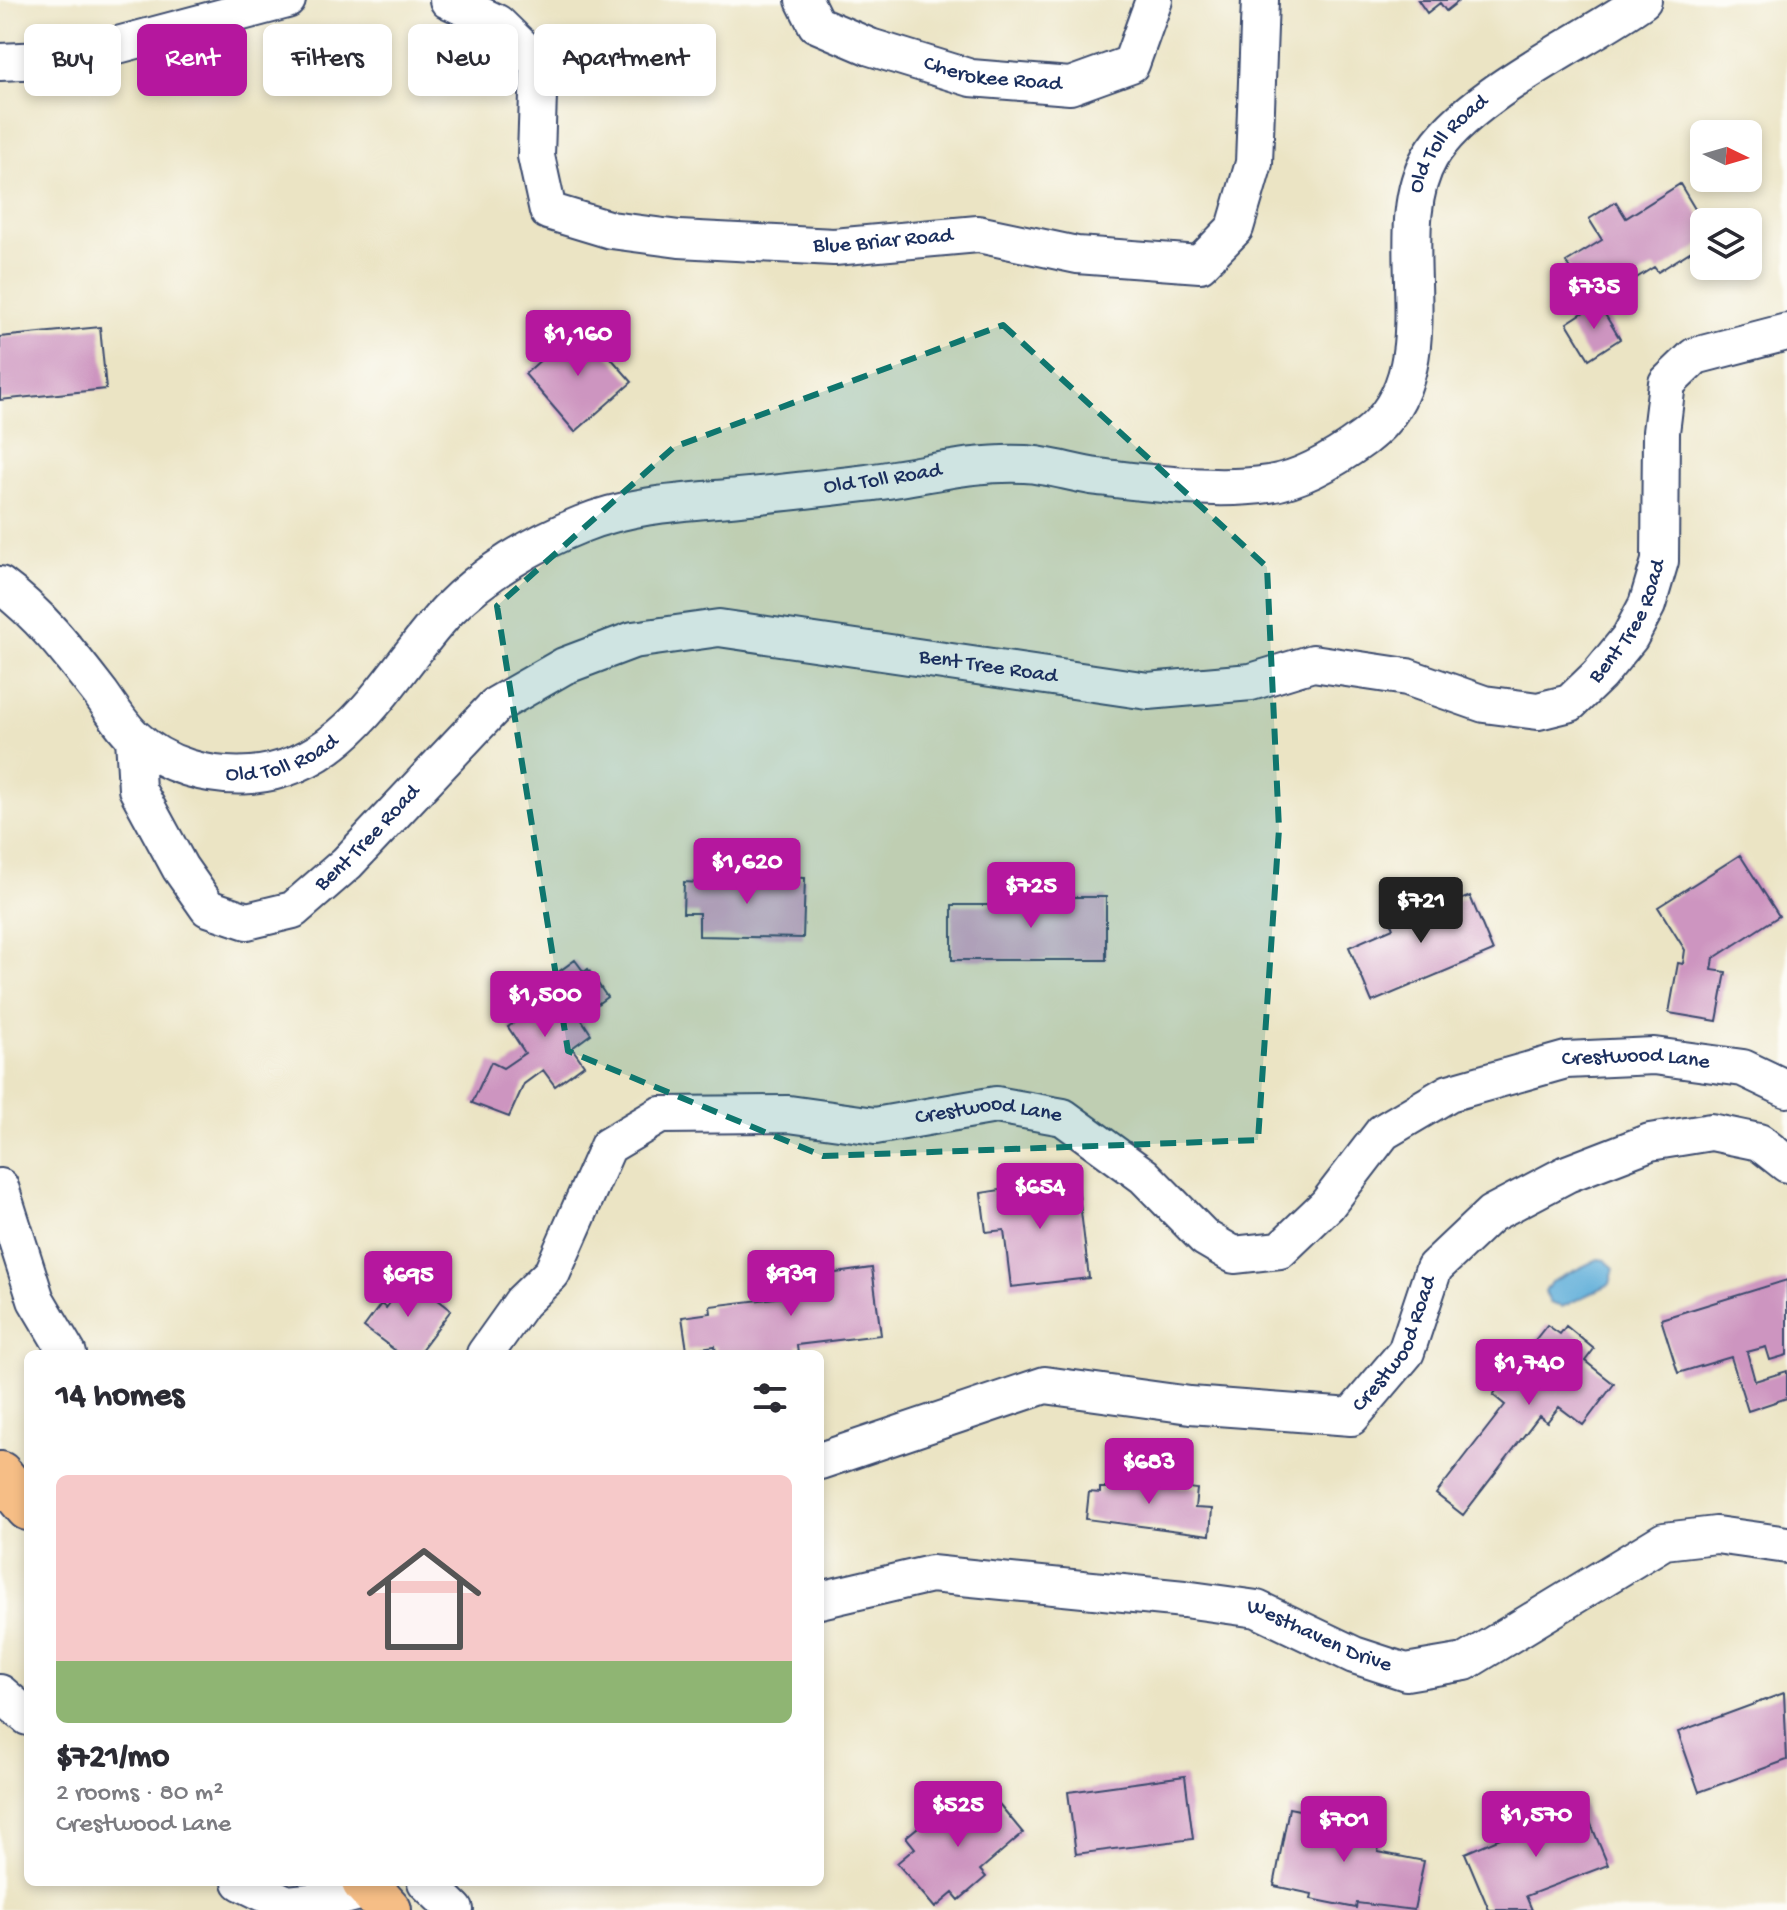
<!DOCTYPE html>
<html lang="en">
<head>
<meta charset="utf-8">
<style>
	:root { --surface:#fff; --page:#f7f7f7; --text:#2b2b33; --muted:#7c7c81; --line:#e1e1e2; --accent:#b5179e }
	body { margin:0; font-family:"Gochi Hand",sans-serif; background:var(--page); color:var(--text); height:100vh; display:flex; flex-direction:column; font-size:30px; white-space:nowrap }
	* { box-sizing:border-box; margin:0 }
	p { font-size:26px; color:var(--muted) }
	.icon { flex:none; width:44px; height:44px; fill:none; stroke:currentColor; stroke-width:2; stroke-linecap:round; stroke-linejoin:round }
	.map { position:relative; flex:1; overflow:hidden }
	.drawer { position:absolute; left:24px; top:1350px; width:800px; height:536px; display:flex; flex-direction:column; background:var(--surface); border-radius:12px; box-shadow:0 4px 12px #0003 }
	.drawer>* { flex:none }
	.banner { position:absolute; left:24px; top:24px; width:800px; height:72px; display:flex; gap:16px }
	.needle { width:52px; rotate:95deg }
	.buttons { position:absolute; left:1690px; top:120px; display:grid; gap:16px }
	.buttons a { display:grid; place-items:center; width:72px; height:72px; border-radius:12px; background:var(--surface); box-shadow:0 4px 12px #0003; font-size:40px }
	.price { position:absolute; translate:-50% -68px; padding:0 18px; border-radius:8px; background:var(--accent); color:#fff; font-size:26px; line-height:52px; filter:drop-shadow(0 2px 4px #0008) }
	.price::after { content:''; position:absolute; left:50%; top:48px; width:24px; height:18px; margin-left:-12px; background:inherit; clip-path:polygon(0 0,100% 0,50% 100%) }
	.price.current { background:#222; color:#fff }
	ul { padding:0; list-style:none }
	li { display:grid; align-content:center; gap:16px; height:424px; padding:0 32px }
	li+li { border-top:2px solid var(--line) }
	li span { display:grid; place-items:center; height:248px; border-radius:12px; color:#555 }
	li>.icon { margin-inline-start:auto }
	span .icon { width:144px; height:144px; fill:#fffc; stroke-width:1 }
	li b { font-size:34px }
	h2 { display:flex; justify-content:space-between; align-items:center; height:96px; padding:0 32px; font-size:34px }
	.tag { padding:0 28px; border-radius:12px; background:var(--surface); box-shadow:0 4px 12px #0003; font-size:28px; line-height:72px }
	.tag.current { background:var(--accent); color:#fff }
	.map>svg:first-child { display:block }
	.water { fill:#5faed9; stroke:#3d6e9c; stroke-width:2 }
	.building { fill:#cd95c0 }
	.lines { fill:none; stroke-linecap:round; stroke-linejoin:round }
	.minor-casing { stroke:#3a4a6d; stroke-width:40 }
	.major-casing { stroke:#3a4a6d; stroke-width:48 }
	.minor { stroke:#fff; stroke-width:36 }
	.major { stroke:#f6be86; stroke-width:44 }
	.marked { fill:#0f766e; fill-opacity:0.2; stroke:#0f766e; stroke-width:6; stroke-dasharray:16 10; stroke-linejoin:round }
	.labels { text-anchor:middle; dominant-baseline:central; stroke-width:6; stroke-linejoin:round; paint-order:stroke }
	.street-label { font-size:22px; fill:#1b2f5e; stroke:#fdfcf7 }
</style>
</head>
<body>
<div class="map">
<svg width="1787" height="1910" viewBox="0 0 1787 1910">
	<rect width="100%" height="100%" fill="#fdfcf7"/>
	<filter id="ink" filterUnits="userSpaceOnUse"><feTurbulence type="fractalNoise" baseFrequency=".0125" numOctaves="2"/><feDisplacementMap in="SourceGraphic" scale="16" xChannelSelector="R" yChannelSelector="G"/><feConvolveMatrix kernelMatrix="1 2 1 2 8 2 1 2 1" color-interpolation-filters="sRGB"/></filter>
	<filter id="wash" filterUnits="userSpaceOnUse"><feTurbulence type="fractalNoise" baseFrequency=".006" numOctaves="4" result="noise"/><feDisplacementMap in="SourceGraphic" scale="32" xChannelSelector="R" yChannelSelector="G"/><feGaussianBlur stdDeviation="1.8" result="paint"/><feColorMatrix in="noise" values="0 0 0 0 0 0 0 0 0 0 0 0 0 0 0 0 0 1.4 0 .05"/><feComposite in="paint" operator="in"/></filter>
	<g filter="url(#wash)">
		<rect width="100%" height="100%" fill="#ebe4c4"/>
		<!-- water -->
		<path class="water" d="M1598,1259L1605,1260L1614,1268L1610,1284L1562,1307L1550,1303L1545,1292L1551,1282Z"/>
		<g id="blocks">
			<!-- building -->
			<path class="building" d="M1418,0H1460L1446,11L1440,3L1427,13Z
				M1680,184L1704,224V243L1658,272L1654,267L1593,305L1566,262L1602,240L1589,219L1616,202L1626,218Z
				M1598,303L1620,339L1589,359L1567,323Z
				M581,324L632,382L575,432L525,374Z
				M100,327L106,389L0,400V337Z
				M1740,855L1779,916L1714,958L1712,970L1726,972L1717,1021L1669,1013L1678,963L1683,964L1685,950L1658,907Z
				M700,873L805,878L803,938L699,936V913H683L684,882L700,883Z
				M1442,890L1448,905L1470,896L1493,951L1372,1002L1349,947L1393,928L1387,913Z
				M1002,897H1106V960H952V905H1002Z
				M575,960L584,972L588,969L607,997L580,1017L591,1034L572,1048L584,1065L555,1086L543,1070L524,1084L509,1117L472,1103L491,1062L503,1068L525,1053L508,1027L548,998L539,986Z
				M1077,1178L1089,1278L1011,1287L1004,1230L986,1232L981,1193Z
				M872,1268L881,1335L797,1345L798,1354H716L715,1346L687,1350L682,1317L711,1313L710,1306L801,1295L799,1278Z
				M409,1277L451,1310L418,1354H400L364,1327L381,1304L386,1308Z
				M1787,1280V1355L1770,1360L1766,1347L1747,1352L1755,1381L1787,1371V1398L1748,1411L1731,1357L1678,1373L1661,1319Z
				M1547,1325L1560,1334L1566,1326L1594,1349L1585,1361L1614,1384L1583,1425L1559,1407L1547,1422L1539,1416L1463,1515L1436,1494L1505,1405L1493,1395L1507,1376L1503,1372L1524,1345L1528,1349Z
				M1110,1472L1140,1476L1139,1482L1197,1489L1195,1508L1212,1509L1210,1535L1086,1519L1089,1492L1100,1493V1488H1108Z
				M1784,1693L1787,1760L1699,1792L1678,1732Z
				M1185,1776L1193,1839L1076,1854L1068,1792Z
				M986,1788L1023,1833L980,1870L986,1877L959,1900L953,1893L935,1908L897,1863L915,1848L906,1837L934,1814L943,1825Z
				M1582,1803L1608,1865L1526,1896L1532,1910H1489L1465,1853Z
				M1289,1808L1370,1824L1368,1836L1380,1838L1378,1852L1424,1861L1414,1910L1357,1903L1356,1908L1311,1899L1312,1894L1274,1886Z"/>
		</g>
	</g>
	<g filter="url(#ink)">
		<use href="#blocks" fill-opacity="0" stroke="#3a4a6d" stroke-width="2"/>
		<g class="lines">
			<!-- minor casing -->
			<g class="minor-casing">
				<g id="minor">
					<path id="s1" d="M448,0L497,23L539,64L536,156L548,211L611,230L679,239L834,247L978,234L1077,255L1200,264L1235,228L1254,163L1260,0"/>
					<path id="s2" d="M804,0L816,24L870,47L971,78L1070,86L1131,64L1154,0"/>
					<path d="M0,62L65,59L287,0"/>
					<path id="s3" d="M0,585C41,615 70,654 101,694C111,708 121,725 133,736C164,766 209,778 251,775C349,767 388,674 448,610C484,573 534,543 582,524C632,504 686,502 739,497C781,493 824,488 866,483C918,477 973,461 1025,464C1049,465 1074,474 1098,477C1152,483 1215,492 1269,484C1302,479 1337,458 1364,438C1455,370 1383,237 1430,157C1465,96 1584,42 1643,0"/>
					<path id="s4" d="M134,738L137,789L180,868L208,908L247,921L293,910L347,863L496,705L564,666L633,640L719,628L1148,691L1251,682L1313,663L1407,677L1484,704L1538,711L1570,703L1599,675L1630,637L1647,605L1660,561L1661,432L1667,383L1695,356L1787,332"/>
					<path d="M0,1187L36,1300L68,1354"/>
					<path id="s5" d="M485,1354L522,1302L552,1273L608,1146L660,1115L789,1114L875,1126L996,1105L1063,1117L1144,1176L1205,1238L1234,1255L1280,1250L1327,1205L1383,1132L1449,1093L1566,1060L1654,1056L1743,1068L1787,1089"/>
					<path id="s6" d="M820,1461L1045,1385L1190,1405L1351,1417L1406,1352L1434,1268L1491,1214L1567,1174L1650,1142L1711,1132L1759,1142L1787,1164"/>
					<path id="s7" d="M820,1600L931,1574L1184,1599L1257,1609L1354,1655L1406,1672L1465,1662L1664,1541L1716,1535L1787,1545"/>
					<path d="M0,1693L28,1717"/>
					<path d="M241,1882L287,1904L329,1900L370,1889"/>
					<path d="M426,1882L455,1910"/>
				</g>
			</g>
			<!-- major casing -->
			<g class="major-casing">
				<path id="major" d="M0,1474L28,1508
					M364,1882L389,1910"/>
			</g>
			<!-- minor -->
			<use href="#minor" class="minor"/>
			<!-- major -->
			<use href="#major" class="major"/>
		</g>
	</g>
	<!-- marked area -->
	<path class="marked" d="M1003,325L1267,567L1279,829L1258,1140L823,1156L568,1051L497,606L674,447Z"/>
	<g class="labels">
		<!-- street labels -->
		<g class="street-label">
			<text stroke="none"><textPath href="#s2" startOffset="212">Cherokee Road</textPath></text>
			<text stroke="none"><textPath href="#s3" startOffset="1876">Old Toll Road</textPath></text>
			<text stroke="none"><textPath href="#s1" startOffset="600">Blue Briar Road</textPath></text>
			<text stroke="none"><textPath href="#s3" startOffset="1060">Old Toll Road</textPath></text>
			<text stroke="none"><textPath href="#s4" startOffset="1774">Bent Tree Road</textPath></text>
			<text stroke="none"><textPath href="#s4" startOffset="1078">Bent Tree Road</textPath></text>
			<text stroke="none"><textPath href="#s3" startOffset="364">Old Toll Road</textPath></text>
			<text stroke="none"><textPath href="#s4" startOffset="382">Bent Tree Road</textPath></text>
			<text stroke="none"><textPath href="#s5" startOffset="1404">Crestwood Lane</textPath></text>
			<text stroke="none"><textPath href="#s5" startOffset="636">Crestwood Lane</textPath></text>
			<text stroke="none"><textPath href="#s6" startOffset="632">Crestwood Road</textPath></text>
			<text stroke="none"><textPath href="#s7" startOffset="510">Westhaven Drive</textPath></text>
		</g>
	</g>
</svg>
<div class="buttons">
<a><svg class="needle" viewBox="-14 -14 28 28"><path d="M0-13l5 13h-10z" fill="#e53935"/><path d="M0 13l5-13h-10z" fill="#7c7c81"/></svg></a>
<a><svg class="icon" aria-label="layers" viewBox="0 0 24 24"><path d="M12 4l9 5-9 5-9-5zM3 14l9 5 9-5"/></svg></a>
</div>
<b class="price" style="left:1594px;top:331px">$735</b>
<b class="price" style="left:578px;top:378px">$1,160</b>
<b class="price" style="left:747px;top:906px">$1,620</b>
<b class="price" style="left:1031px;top:930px">$725</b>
<b class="price current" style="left:1421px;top:945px">$721</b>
<b class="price" style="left:545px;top:1039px">$1,500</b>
<b class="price" style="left:1040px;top:1231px">$654</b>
<b class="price" style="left:791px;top:1318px">$939</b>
<b class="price" style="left:408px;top:1319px">$695</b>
<b class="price" style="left:1529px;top:1407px">$1,740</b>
<b class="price" style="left:1149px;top:1506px">$683</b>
<b class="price" style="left:958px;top:1849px">$525</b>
<b class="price" style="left:1536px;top:1859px">$1,570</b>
<b class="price" style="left:1344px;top:1864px">$701</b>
<div class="banner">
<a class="tag">Buy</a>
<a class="tag current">Rent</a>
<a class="tag">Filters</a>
<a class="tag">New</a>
<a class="tag">Apartment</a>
</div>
<section class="drawer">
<h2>14 homes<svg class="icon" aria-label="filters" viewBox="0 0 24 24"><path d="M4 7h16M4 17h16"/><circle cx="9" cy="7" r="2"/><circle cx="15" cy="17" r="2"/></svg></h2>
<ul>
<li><span style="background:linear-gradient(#f6c9c9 75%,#8fb573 0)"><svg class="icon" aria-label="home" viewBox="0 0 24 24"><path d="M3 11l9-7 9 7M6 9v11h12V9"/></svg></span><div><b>$721/mo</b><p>2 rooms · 80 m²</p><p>Crestwood Lane</p></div></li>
</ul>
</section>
</div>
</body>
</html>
